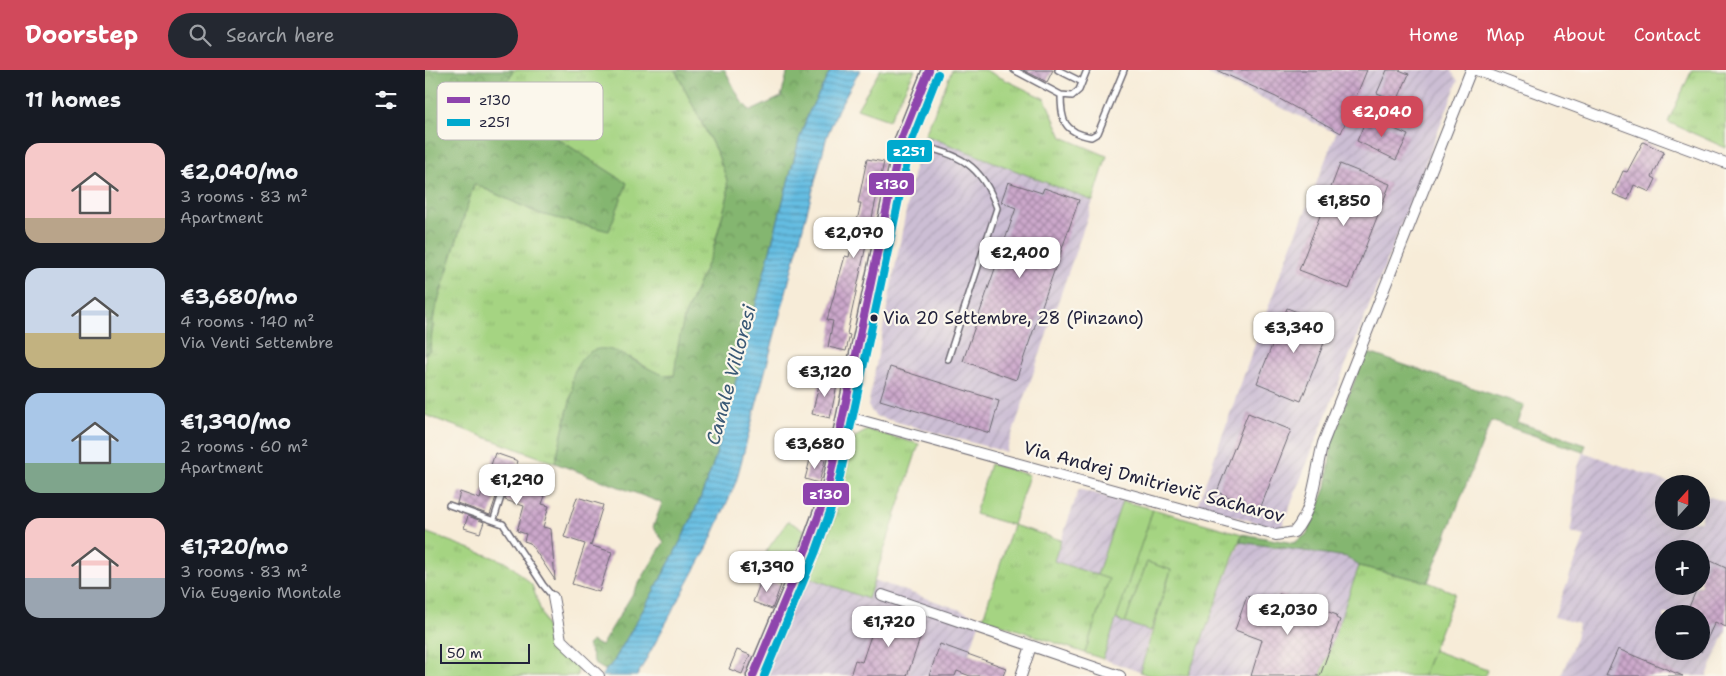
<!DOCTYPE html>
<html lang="en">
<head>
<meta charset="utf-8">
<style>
	:root { --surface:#171b24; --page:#242831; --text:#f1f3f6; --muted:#9ea1a6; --accent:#d1495b }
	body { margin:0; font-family:"Shantell Sans",sans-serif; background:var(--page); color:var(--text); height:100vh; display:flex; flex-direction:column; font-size:19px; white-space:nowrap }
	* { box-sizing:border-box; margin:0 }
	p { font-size:16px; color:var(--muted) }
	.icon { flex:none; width:28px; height:28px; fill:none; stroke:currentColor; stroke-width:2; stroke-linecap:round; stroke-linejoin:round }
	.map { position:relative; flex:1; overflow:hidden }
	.side { display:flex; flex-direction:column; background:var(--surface); width:425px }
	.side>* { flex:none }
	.needle { width:32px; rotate:21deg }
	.buttons { position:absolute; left:1230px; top:405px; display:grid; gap:10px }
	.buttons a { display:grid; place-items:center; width:55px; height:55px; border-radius:50%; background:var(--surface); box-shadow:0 5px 20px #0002; font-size:25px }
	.scale { position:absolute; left:15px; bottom:12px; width:90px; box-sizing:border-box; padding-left:5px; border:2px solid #22223b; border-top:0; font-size:14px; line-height:18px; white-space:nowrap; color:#22223b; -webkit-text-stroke:4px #fbf7ec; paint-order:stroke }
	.price { position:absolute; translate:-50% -42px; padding:0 11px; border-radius:10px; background:#fff; color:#222; font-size:16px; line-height:32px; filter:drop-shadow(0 1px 2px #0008) }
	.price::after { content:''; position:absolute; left:50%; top:30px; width:15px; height:11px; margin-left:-8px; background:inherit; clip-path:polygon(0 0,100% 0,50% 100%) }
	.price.selected { background:var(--accent); color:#fff }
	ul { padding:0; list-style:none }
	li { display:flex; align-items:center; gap:15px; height:125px; padding:0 25px }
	li span { display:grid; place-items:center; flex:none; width:140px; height:100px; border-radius:15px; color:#555 }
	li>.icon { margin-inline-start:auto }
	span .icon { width:60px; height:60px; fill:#fffc; stroke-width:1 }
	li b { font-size:21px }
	h2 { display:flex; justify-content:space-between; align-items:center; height:60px; padding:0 25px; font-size:21px }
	header { display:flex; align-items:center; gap:30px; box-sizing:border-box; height:70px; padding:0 25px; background:var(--accent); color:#fff }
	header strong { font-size:24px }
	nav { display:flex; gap:28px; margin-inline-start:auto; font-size:18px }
	.search { width:350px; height:45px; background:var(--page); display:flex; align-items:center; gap:12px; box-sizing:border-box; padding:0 18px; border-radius:28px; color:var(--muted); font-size:19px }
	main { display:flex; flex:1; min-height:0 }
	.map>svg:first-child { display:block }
	.industrial { fill:url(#industrial-furrows); fill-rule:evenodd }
	.grass { fill:url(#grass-tufts); stroke:#647b5e }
	.forest { fill:url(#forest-crowns); stroke:#536c56 }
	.garden { fill:#a5d482; stroke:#647b5e }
	.water { fill:url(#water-rules); stroke:#44708e }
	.building { fill:url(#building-cross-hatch) }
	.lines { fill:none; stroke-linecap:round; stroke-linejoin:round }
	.service-casing { stroke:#6d6972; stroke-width:8 }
	.minor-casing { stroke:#6d6972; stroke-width:12 }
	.tertiary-casing { stroke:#6d6972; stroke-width:15 }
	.service { stroke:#fff; stroke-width:5 }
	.minor { stroke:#fff; stroke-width:10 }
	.tertiary { stroke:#fff; stroke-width:12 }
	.bus-1-casing { stroke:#fbf7ec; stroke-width:11 }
	.bus-2-casing { stroke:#fbf7ec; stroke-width:11 }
	.bus-1 { stroke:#8e44ad; stroke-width:8 }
	.bus-2 { stroke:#00a9ce; stroke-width:8 }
	.bus-dot { fill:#22223b; stroke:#fbf7ec; stroke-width:2 }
	.labels { text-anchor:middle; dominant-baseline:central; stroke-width:4.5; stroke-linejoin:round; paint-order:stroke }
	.bus-label { font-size:17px; fill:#22223b; stroke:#fbf7ec; text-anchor:start }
	.street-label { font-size:18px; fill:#22223b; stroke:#fbf7ec }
	.water-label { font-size:19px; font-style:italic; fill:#395875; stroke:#fbf7ec }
	.key { fill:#fbf7ec; stroke:#bab7b7; stroke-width:1 }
	.key-label { font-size:14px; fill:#22223b }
	.line-badge { stroke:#fbf7ec; stroke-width:2 }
	.badge-label { font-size:14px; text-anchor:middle; font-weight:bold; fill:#fff }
</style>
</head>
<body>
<header>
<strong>Doorstep</strong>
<div class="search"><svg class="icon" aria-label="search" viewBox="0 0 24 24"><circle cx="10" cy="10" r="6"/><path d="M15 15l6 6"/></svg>Search here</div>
<nav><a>Home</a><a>Map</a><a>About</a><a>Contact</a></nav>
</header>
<main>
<section class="side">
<h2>11 homes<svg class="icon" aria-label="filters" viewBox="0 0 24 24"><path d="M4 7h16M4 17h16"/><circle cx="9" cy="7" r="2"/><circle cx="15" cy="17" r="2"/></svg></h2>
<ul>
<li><span style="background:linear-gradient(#f6c9c9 75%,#b9a48a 0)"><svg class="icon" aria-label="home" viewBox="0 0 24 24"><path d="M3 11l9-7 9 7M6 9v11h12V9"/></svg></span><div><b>€2,040/mo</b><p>3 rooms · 83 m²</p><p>Apartment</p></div></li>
<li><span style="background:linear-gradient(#c9d6e8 65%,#c2b280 0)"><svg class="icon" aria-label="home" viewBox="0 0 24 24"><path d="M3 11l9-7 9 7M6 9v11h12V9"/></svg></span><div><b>€3,680/mo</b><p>4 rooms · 140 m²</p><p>Via Venti Settembre</p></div></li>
<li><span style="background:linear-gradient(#a9c7e8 70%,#7fa58c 0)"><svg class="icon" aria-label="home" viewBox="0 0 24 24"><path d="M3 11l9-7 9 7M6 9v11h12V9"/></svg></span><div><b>€1,390/mo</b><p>2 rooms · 60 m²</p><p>Apartment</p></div></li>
<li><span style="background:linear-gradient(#f6c9c9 60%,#9aa5b1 0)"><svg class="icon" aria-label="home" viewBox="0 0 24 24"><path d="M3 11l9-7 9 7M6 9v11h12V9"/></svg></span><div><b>€1,720/mo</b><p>3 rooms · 83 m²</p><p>Via Eugenio Montale</p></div></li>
</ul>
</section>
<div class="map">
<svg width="1301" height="606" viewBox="0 0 1301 606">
	<defs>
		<pattern id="industrial-furrows" width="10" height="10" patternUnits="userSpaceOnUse" patternTransform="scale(1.25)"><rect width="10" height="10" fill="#ccbed4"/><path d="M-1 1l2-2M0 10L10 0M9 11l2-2" fill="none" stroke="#afa3b7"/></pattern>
		<pattern id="grass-tufts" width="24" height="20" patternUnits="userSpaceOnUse" patternTransform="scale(1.25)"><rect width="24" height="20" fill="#a5d482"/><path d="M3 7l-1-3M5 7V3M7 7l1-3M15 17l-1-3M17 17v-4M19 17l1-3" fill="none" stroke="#8eb671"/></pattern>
		<pattern id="forest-crowns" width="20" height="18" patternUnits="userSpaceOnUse" patternTransform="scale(1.25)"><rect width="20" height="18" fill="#84b670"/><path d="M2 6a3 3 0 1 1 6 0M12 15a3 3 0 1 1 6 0" fill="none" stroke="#6c945d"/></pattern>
		<pattern id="water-rules" width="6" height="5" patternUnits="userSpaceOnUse" patternTransform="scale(1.25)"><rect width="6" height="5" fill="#65bde2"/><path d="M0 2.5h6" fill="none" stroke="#5399b8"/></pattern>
		<pattern id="building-cross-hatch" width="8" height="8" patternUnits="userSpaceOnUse" patternTransform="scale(1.25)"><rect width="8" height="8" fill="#cca8cb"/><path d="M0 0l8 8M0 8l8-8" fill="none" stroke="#a588a6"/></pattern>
	</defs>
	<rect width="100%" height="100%" fill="#fbf7ec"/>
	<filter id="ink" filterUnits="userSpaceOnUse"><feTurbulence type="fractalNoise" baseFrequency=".02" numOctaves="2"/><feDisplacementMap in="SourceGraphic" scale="10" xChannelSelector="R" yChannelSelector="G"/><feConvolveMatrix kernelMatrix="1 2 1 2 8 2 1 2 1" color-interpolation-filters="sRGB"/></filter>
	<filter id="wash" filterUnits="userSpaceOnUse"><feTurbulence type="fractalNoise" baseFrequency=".0096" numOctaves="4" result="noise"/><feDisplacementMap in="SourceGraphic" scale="20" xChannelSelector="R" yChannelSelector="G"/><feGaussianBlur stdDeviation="1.12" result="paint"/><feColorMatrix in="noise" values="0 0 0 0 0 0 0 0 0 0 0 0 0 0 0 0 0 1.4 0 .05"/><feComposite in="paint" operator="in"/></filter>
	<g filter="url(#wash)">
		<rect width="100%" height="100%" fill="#f7ecd8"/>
		<!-- industrial -->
		<path class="industrial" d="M775,0H1026L1033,11L856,459L772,436L852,213L911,63Z
			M500,65L668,131L581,382L450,346L443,336L490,95Z
			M1158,382L1248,414H1239V451H1276V424L1301,432V561L1282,606H1136L1151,568L1154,554L1129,547L1160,466L1146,463L1152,400ZM1239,479H1276V516H1239ZM1239,544H1276V581H1239Z
			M654,419L697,431L672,505L629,491Z
			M815,472L923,487L934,496L895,606H763Z
			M375,504L443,529L449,510L556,547L537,606H332Z
			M691,549L726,561L715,602L678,589Z"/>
		<!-- grass -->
		<path class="grass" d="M88,0H250L293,85L302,110L303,125L288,180L259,248L249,306L234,305L205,287L147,316L148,319L130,393L0,345V284L5,279L9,244L49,114L115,144L202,113L75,32Z
			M455,0H490L464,50L432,39Z
			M527,0H560L620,29L637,67L682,86L668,131L500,65Z
			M1267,0H1301V78L1243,52Z
			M443,360L494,374L443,529L386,508L410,447L430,367Z
			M728,439L817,464L763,606H725L715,602L746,500L722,492L700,553L691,549Z
			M588,455L636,470L629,491L684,509L660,583L558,548Z
			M0,462L83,493L107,515L127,574L153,594L152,606H0Z
			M934,496L1003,512L1030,523L998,606H895Z"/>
		<!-- forest -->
		<path class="forest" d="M0,0H88L75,32L202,113L184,161L115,144L49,114L9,244L5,280L0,284Z
			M250,0H300L316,31L326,41L356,27L363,0H406L384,42L374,70L294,375C271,455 229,519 189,591L180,600L170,594L163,576L166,571L176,576L239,472L228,457L237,433L130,393L148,319C145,310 149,301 154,293C179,254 220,308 249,306L253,275L259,248L288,180L303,125L302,110L293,85Z
			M941,282L1099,335L1092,352L1161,375L1158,382L1066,351L1003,512L934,496L922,487L815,472L817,464L869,473L882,464L901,418L908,365Z"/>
		<!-- garden -->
		<path class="garden" d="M565,394L604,405L588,455L550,444Z
			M697,431L728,439L678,589L660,583L684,509L672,505Z
			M363,451L380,460L364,496L340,486L342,480Z
			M722,492L746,500L726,561L700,553Z
			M1008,580L1062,600L1060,606H998Z"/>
		<!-- water -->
		<path class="water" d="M406,0H435L413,39L402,66L311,412L282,478L212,606H176L189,591C229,519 271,455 294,375L374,70L384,42Z"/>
		<g id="blocks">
			<!-- building -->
			<path class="building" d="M598,0H628L622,12Z
				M791,0H942L916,63L851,27Z
				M962,0H974L984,4L972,31L952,23Z
				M942,47L983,65L971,90L932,71Z
				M1218,72L1239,82L1227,107L1231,109L1225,122L1209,115L1203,130L1188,124L1198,101L1202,102Z
				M442,89L459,92L422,264L425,265L421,281L403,277L408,251L402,250L420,186L424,187L436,133H433Z
				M915,94L965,114L924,219L874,200Z
				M583,112L617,123L619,118L654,130L591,310L538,291L591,138L576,132Z
				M862,238L906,255L876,331L832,313Z
				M465,297L574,331L565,363L455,330Z
				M396,307L413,311L405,348L387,344Z
				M823,343L866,360L835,439L792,422Z
				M70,383L93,391L89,403L109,409L105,422L120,426L117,434L124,436L118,457L126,459L130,510L105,473L99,471L101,464L92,461L99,436L80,430L87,406L86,402L79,403L65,445L32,433L35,422L55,429Z
				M386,386L400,390L394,413L380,409Z
				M152,427L178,435L166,475H164L187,482L174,522L147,514L160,474L139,467Z
				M43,446L59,452L55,463L39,458Z
				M1284,490L1301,498V557L1290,552L1276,582V544H1261L1273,516H1276V509Z
				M337,508L356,515L347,539L328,532Z
				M854,524L912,545L911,548L915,550L895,606H826L837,570L810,560L822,526L850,536Z
				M454,542L499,557L482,606H425L430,590L437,592Z
				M515,574L581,598L578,606H545L532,601L530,606H504Z
				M1193,579L1258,606H1181Z
				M312,580L325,585L317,604L304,599Z"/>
		</g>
	</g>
	<g filter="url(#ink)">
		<use href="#blocks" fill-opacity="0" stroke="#6d6972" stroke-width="1"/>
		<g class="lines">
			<!-- service casing -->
			<g class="service-casing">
				<path id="service" d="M589,0L636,25L647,26L654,20L662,0
					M633,0L657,12
					M636,25C636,51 639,62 666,67L673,63L699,0
					M477,70C527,85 553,85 572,138L523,289
					M24,435L78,454L118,515L128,527
					M69,449L83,405"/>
			</g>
			<!-- minor casing -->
			<g class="minor-casing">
				<path id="minor" d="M1051,0L1301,93
					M420,346L851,465L869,462C890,438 890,402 898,373L1046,0
					M457,525L695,606
					M128,527L136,570L174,606
					M596,606L606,576"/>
			</g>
			<!-- tertiary casing -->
			<g class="tertiary-casing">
				<path id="tertiary" d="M328,606L382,477L402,422L476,70L504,0"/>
			</g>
			<!-- service -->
			<use href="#service" class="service"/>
			<!-- minor -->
			<use href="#minor" class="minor"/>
			<!-- tertiary -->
			<use href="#tertiary" class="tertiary"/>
			<!-- bus-1 casing -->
			<g class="bus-1-casing">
				<path id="bus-1" d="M328,606L382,477L402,422L476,70L504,0"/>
			</g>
			<!-- bus-2 casing -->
			<g class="bus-2-casing">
				<path id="bus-2" d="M339,606L391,481L411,425L486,73L513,4"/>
			</g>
			<!-- bus-1 -->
			<use href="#bus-1" class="bus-1"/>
			<!-- bus-2 -->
			<use href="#bus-2" class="bus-2"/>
		</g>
	</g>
	<!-- markers -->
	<circle class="bus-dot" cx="449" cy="248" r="4.5"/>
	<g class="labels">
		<!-- bus labels -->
		<g class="bus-label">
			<text x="458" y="248">Via 20 Settembre, 28 (Pinzano)</text>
		</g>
		<!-- street labels -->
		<g class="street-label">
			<text transform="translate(729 412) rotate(15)">Via Andrej Dmitrievič Sacharov</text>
		</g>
		<!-- water labels -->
		<g class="water-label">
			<text transform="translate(306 305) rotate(-75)">Canale Villoresi</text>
		</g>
	</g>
	<!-- legend -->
	<rect x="12" y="12" width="166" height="58" rx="8" class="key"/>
	<rect x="22" y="27" width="23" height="6" fill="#8e44ad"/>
	<rect x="22" y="49" width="23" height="7" fill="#00a9ce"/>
	<g class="key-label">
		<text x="54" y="35">z130</text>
		<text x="54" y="57">z251</text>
	</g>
	<g class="line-badge">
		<rect x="461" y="69" width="47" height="24" rx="5" fill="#00a9ce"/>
		<rect x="443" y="102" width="47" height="24" rx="5" fill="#8e44ad"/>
		<rect x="377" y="412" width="48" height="24" rx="5" fill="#8e44ad"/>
	</g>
	<g class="badge-label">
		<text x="484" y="86">z251</text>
		<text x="467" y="119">z130</text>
		<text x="401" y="429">z130</text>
	</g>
</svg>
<div class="buttons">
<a><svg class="needle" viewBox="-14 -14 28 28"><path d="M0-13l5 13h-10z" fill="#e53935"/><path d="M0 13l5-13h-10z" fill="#9ea1a6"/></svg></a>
<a>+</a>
<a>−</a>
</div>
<div class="scale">50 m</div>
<b class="price selected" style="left:957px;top:68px">€2,040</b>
<b class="price" style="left:919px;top:157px">€1,850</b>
<b class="price" style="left:429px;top:189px">€2,070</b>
<b class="price" style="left:595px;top:209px">€2,400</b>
<b class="price" style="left:869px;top:284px">€3,340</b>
<b class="price" style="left:400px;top:328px">€3,120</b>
<b class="price" style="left:390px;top:400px">€3,680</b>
<b class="price" style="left:92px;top:436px">€1,290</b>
<b class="price" style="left:342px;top:523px">€1,390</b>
<b class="price" style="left:863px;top:566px">€2,030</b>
<b class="price" style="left:464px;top:578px">€1,720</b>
</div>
</main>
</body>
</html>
